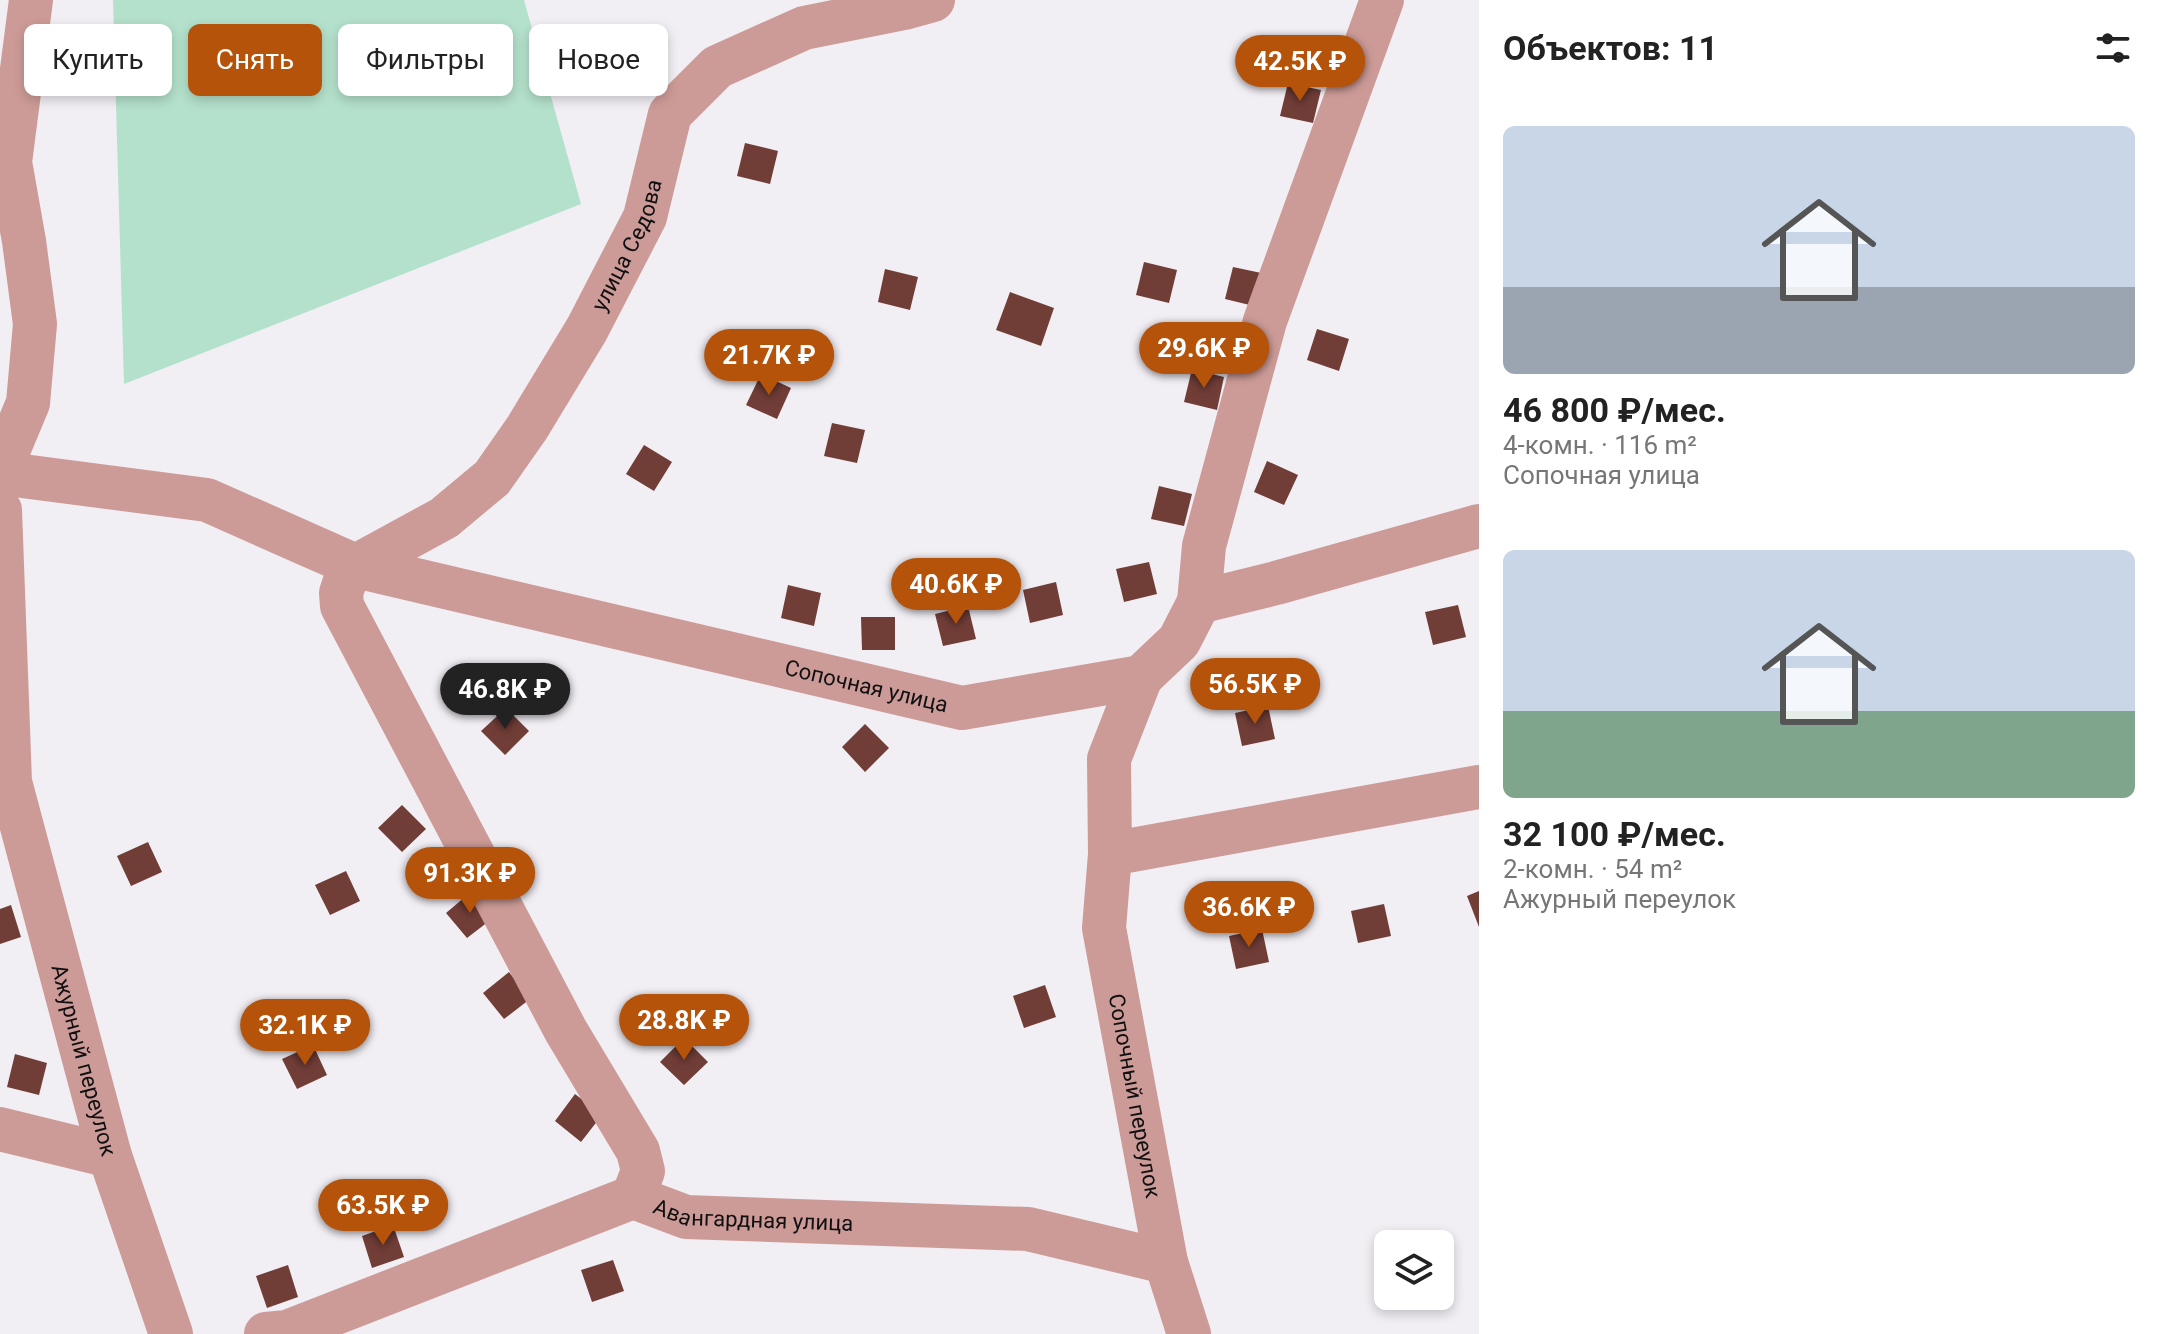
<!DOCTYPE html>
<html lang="ru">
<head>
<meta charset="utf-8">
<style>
	:root { --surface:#fff; --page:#f2f2f2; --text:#222; --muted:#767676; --accent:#b45309 }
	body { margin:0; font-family:Roboto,sans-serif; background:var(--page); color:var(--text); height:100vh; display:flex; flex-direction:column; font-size:30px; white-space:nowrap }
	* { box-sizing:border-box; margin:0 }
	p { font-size:26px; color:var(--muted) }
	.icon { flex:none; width:44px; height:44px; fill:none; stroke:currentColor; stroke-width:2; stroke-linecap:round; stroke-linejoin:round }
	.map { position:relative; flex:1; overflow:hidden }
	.details { display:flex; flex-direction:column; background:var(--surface); width:680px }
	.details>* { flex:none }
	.hud { position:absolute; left:24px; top:24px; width:760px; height:72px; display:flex; gap:16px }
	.buttons { position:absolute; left:1374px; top:1230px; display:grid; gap:16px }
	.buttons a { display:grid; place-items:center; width:80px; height:80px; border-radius:12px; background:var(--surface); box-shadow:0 4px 12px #0003; font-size:40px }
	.price { position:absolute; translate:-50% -68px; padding:0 18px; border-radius:28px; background:var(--accent); color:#fff; font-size:26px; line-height:52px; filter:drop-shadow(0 2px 4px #0008) }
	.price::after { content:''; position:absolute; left:50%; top:48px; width:24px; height:18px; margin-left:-12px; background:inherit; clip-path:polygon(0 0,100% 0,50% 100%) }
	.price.active { background:#222; color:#fff }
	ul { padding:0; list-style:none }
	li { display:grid; align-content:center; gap:16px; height:424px; padding:0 24px }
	li span { display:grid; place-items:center; height:248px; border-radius:12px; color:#555 }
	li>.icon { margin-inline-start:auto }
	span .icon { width:144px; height:144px; fill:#fffc; stroke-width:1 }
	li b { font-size:34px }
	h2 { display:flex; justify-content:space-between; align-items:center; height:96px; padding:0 24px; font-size:34px }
	.pill { padding:0 28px; border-radius:12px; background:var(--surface); box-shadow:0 4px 12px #0003; font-size:28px; line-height:72px }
	.pill.active { background:var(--accent); color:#fff }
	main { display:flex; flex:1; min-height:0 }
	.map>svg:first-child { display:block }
	.green { fill:#b4e1cb }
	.building { fill:#713d37 }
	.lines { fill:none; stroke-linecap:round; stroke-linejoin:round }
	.minor { stroke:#cd9b97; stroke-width:44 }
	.labels { text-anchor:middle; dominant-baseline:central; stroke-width:8; stroke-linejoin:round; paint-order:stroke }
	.street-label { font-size:22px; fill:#100f11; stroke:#fff }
</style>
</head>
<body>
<main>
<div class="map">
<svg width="1479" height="1334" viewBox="0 0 1479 1334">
	<rect width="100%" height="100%" fill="#f1eef4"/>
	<!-- green -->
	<path class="green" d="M113,0H524L581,204L124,384Z"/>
	<!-- building -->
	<path class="building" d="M1288,83L1321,90L1313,123L1280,116Z
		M745,143L778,151L770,184L737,176Z
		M1144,262L1177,270L1169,303L1136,295Z
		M1233,267L1266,274L1258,307L1225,299Z
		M885,269L918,277L910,310L878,302Z
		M1010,292L1054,308L1041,346L996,330Z
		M1317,329L1349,339L1339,371L1307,360Z
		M1192,369L1224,377L1217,410L1184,402Z
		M761,374L791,388L777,419L746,405Z
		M832,423L865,430L857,463L824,456Z
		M644,445L672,462L654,491L626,474Z
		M1267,461L1298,475L1284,505L1254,492Z
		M1159,486L1192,494L1184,526L1151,519Z
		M1149,562L1157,594L1124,602L1116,569Z
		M1056,582L1063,615L1030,623L1023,590Z
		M788,585L821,593L814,626L781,618Z
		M1458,605L1466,637L1433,645L1425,612Z
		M968,606L976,639L943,646L935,614Z
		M861,617H895V650H862Z
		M1268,706L1275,739L1242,746L1235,713Z
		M506,708L529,731L505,755L481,731Z
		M865,724L889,748L865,772L842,747Z
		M402,805L426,829L402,852L378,828Z
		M148,842L162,872L131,886L117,856Z
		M346,871L360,901L330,915L315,885Z
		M472,891L493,918L467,938L446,913Z
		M1479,891V927L1467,896Z
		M1384,904L1391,936L1358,943L1351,911Z
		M11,905L21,937L0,944V909Z
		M1262,929L1269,962L1236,969L1229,936Z
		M509,972L530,999L504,1019L483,993Z
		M1045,985L1056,1017L1024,1028L1013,996Z
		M684,1038L708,1062L684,1085L660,1062Z
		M313,1045L327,1075L297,1089L282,1059Z
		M15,1054L47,1063L39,1095L7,1087Z
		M575,1094L602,1115L581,1142L555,1121Z
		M393,1225L404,1257L372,1268L362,1236Z
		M613,1260L624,1291L592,1302L581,1270Z
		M288,1265L298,1297L267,1308L256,1276Z"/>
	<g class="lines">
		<!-- minor -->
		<g class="minor">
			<path d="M0,470L28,403L35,324L24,241L10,162L31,0"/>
			<path id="s1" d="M0,473L207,500L356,566L962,708L1141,677L1179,641L1199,602L1276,583L1479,526"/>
			<path id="s2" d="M0,510L10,782L110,1156L171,1334"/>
			<path d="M1199,602L1204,546L1265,321L1382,0"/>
			<path id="s3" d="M1141,677L1109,759L1110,854L1104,928L1166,1262L1189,1334"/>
			<path d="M1110,854L1479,787"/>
			<path d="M0,1129L110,1156"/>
			<path id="s4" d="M633,1197L643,1171L638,1151L566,1031L342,606L341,593L345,581L356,566L444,518L492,478L527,428L587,329L645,217L670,114L717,67L804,28L904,8L933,0"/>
			<path id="s5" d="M266,1334L287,1332L633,1197L686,1217L1028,1229L1166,1262"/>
		</g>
	</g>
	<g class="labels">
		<!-- street labels -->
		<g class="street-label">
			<text stroke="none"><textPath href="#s4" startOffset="1146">улица Седова</textPath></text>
			<text stroke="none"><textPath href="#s1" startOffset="896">Сопочная улица</textPath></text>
			<text stroke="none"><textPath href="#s2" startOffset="560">Ажурный переулок</textPath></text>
			<text stroke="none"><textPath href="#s3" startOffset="428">Сопочный переулок</textPath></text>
			<text stroke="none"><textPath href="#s5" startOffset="516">Авангардная улица</textPath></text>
		</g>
	</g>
</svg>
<div class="buttons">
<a><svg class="icon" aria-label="layers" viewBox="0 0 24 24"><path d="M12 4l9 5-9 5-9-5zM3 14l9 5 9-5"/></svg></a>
</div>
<b class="price" style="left:1300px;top:103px">42.5K ₽</b>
<b class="price" style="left:1204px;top:390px">29.6K ₽</b>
<b class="price" style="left:769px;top:397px">21.7K ₽</b>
<b class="price" style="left:956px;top:626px">40.6K ₽</b>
<b class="price" style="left:1255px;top:726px">56.5K ₽</b>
<b class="price active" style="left:505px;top:731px">46.8K ₽</b>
<b class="price" style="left:470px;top:915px">91.3K ₽</b>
<b class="price" style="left:1249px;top:949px">36.6K ₽</b>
<b class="price" style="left:684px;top:1062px">28.8K ₽</b>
<b class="price" style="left:305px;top:1067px">32.1K ₽</b>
<b class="price" style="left:383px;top:1247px">63.5K ₽</b>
<div class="hud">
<a class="pill">Купить</a>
<a class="pill active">Снять</a>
<a class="pill">Фильтры</a>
<a class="pill">Новое</a>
</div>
</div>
<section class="details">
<h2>Объектов: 11<svg class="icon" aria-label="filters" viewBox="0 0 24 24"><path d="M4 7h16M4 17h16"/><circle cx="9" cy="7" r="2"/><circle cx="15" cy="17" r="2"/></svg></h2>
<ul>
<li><span style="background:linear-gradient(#c9d6e8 65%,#9aa5b1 0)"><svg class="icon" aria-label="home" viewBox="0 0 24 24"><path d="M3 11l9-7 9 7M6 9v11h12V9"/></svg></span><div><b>46 800 ₽/мес.</b><p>4-комн. · 116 m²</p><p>Сопочная улица</p></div></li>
<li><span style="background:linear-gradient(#c9d6e8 65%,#7fa58c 0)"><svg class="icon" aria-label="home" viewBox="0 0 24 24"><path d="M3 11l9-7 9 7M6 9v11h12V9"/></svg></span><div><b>32 100 ₽/мес.</b><p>2-комн. · 54 m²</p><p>Ажурный переулок</p></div></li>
</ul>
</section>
</main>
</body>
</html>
